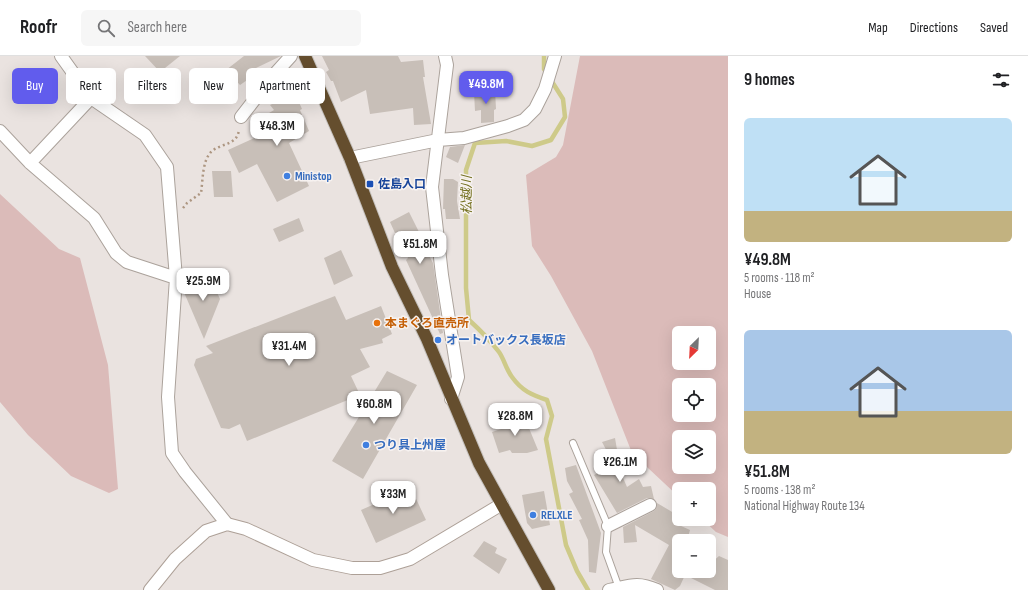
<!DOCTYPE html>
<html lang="en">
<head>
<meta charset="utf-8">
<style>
	:root { --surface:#fff; --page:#f6f6f6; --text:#202124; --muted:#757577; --line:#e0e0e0; --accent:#615ced }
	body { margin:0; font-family:"Sofia Sans Condensed","Noto Sans JP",sans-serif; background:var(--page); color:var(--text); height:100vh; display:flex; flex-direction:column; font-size:15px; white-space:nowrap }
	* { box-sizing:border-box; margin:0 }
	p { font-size:13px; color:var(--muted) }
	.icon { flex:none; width:22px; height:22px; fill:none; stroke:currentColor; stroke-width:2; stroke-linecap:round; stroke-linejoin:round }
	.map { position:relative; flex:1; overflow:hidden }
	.drawer { display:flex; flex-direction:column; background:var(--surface); width:300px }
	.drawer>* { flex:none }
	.guide { position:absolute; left:12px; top:12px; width:380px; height:36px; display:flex; gap:8px }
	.needle { width:26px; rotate:204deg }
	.buttons { position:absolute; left:672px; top:270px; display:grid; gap:8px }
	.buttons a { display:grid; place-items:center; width:44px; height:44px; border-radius:6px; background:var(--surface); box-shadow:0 4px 16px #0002; font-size:20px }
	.price { position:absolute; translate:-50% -34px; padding:0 9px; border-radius:8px; background:#fff; color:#222; font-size:13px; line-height:26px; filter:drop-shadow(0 1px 2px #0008) }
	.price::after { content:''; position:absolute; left:50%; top:24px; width:12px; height:9px; margin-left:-6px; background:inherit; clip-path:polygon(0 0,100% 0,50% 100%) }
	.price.on { background:var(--accent); color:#fff }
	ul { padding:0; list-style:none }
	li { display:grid; align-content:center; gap:8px; height:212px; padding:0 16px }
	li span { display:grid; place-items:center; height:124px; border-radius:6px; color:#555 }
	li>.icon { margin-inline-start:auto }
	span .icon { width:72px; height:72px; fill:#fffc; stroke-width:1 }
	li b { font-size:17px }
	h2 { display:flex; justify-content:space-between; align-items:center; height:48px; padding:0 16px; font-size:17px }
	.chip { padding:0 14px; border-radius:6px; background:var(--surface); box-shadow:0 4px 16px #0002; font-size:14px; line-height:36px }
	.chip.on { background:var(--accent); color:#fff }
	header { display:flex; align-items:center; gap:24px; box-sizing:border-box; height:56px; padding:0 20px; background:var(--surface); border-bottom:1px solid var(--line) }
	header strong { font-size:19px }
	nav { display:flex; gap:22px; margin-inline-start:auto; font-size:14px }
	.search { width:280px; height:36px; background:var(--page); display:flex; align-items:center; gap:10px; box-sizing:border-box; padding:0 14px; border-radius:6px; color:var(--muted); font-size:15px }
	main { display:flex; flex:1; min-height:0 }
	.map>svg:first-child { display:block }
	.green { fill:#dbbbb9; fill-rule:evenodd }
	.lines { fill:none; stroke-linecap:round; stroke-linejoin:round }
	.stream { stroke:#ceca89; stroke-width:4.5 }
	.building { fill:#c8bfb8 }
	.lane-casing { stroke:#aba29b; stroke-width:8 }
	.street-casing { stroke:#aba29b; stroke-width:14 }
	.secondary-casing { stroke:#ada097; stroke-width:14 }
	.highway-casing { stroke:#c4c0bc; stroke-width:14 }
	.path { stroke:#ad9681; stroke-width:2.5; stroke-dasharray:2 3; stroke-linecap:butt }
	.lane { stroke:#fff; stroke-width:6 }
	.street { stroke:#fff; stroke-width:12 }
	.secondary { stroke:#fff; stroke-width:12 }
	.highway { stroke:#654e2e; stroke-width:12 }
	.shop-dot { fill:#3f7fe0; stroke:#f7f2f0; stroke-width:1.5 }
	.transit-dot { fill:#1a4fb4; stroke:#f7f2f0; stroke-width:1.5 }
	.food-dot { fill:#e8710a; stroke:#f7f2f0; stroke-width:1.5 }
	.labels { text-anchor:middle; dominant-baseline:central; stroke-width:3; stroke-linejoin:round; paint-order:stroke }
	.shop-label { font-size:12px; font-weight:bold; fill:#366cbe; stroke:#f7f2f0; text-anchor:start }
	.transit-label { font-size:12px; font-weight:bold; fill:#164399; stroke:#f7f2f0; text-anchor:start }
	.food-label { font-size:12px; font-weight:bold; fill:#c56008; stroke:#f7f2f0; text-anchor:start }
	.water-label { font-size:13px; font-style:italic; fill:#736f1e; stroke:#f7f2f0 }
</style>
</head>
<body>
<header>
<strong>Roofr</strong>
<div class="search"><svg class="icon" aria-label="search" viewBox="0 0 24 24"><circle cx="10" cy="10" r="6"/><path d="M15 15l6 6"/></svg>Search here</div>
<nav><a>Map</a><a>Directions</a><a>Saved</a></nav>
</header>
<main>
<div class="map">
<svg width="728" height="534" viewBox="0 0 728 534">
	<rect width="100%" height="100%" fill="#eae3e0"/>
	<!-- green -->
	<path class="green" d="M580,0H728V481L716,476L702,463H709V433H679V441L632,397L592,295L551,220L532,190L526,119L556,101L563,89ZM679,277H709V307H679ZM679,329H709V359H679ZM679,381H709V411H679Z
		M0,138L59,193L80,202L108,309L118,433L109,437L71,420L28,379L0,346Z"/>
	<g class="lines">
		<!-- stream -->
		<path class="stream" d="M544,0V13L563,43L565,61L551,84L532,90L506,85L475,87L466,114V232L469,264C480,274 490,284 499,296C504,303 506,313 512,321C522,335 532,339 547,344L552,360L546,383L566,489L577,515L588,534"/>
	</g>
	<!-- building -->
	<path class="building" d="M145,0H180L160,16Z
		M244,0H281L256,12L259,16L240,29L226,14Z
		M322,0H398L401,6L423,4L425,21H423L431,68L414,69L413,52L370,58L366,34L341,46L333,25H331L326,16L329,14Z
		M287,27L291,39L295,37L302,53L300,54L309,75L289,87L309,130L277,146L257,108L239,117L228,94L272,74L270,70L277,67L269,57L274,54L270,49L272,48L267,39L271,35Z
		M495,33L496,53L494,54V66L481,67V54L475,55L474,36Z
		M465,89L458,107L446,101L450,91Z
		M212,115H231L233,141H214Z
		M444,123H453L458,126L457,145L460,163H446L445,153H443Z
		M409,156L420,178L418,179L433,207L443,277L440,278L406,204L408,202L400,175L395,177L390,166Z
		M299,162L304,175L279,186L273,173Z
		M341,194L353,220L334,229L324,202Z
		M209,219L220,243L204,283L183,234Z
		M335,240L346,264L381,250L392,278L382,283L383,287L360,293L370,311L351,320L360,339L247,385L240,368L229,373L221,372L194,309L196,303L213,297L206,290Z
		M387,315L417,329L363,423L332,405Z
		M524,360L538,394L527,397H512L510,394L499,397L492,376L510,370L508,364L516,361Z
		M615,382L621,417L627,431L639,423L643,431L651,430L654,443L647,442L617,457L594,419L614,409L602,386Z
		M576,409L601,477L596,517L589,516L588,484L579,464L582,463L569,438L573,436L567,425L565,412Z
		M411,432L426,464L376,487L361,454Z
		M544,435L550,469L532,473L527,467L522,439Z
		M657,447L679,460V469L690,474L687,485H679V515H709V509L719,500L728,504V534H715L685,519L680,530L675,534L651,523L669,489L635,469L637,486L624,487L623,471L654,455L656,453Z
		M484,485L497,492L495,497L507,503L499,518L473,500Z"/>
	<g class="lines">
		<!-- lane casing -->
		<g class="lane-casing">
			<path id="lane" d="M573,387L608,470L606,496L619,532"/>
		</g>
		<!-- street casing -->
		<g class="street-casing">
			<path id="street" d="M61,0L91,42L145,79L167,111L176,222L168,341L172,397L185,416L227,468
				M445,0L447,9L432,131L442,219L458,321L451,343
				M241,61L272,21L291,0
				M0,75L30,107L94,162L116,197L127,206L176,222
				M350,102L438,84L464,82L508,70L524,64L535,53L545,33L555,0
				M30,107L91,42
				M608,470L650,449
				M609,534C629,530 637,525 657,534"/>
		</g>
		<!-- secondary casing -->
		<g class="secondary-casing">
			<path id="secondary" d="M150,534L175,503L206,475L227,468L246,473L313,504L352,512H380L410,503L502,448"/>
		</g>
		<!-- highway casing -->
		<g class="highway-casing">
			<path id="highway" d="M305,0L350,102L392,211L427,283L479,407L549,534"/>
		</g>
		<!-- path -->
		<path class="path" d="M183,152L187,147L201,137C203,124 202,104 212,95C222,87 238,89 239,73"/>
		<!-- lane -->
		<use href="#lane" class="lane"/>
		<!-- street -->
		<use href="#street" class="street"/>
		<!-- secondary -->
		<use href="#secondary" class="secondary"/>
		<!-- highway -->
		<use href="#highway" class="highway"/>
	</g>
	<!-- markers -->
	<g class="shop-dot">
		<circle cx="287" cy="120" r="4"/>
		<circle cx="438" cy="284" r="4"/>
		<circle cx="366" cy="389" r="4"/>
		<circle cx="533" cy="459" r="4"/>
	</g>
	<rect class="transit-dot" x="366" y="124" width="8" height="8" rx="2"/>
	<circle class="food-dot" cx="377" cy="267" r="4"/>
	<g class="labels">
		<!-- shop labels -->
		<g class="shop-label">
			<text x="295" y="120">Ministop</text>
			<text x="446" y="284">オートバックス長坂店</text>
			<text x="374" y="389">つり具上州屋</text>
			<text x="541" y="459">RELXLE</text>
		</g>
		<!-- transit labels -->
		<g class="transit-label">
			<text x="378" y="128">佐島入口</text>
		</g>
		<!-- food labels -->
		<g class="food-label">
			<text x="385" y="267">本まぐろ直売所</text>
		</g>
		<!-- water labels -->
		<g class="water-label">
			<text transform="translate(467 139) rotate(-90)">松越川</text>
		</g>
	</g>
</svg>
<div class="buttons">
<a><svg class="needle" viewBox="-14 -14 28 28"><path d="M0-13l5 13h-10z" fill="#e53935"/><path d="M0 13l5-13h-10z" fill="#757577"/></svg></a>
<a><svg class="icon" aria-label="locate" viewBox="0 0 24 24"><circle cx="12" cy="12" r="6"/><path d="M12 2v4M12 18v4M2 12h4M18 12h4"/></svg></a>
<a><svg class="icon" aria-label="layers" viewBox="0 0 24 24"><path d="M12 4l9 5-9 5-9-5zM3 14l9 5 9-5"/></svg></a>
<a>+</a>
<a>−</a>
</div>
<b class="price on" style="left:486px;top:49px">¥49.8M</b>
<b class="price" style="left:277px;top:91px">¥48.3M</b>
<b class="price" style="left:420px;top:209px">¥51.8M</b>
<b class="price" style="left:203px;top:246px">¥25.9M</b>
<b class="price" style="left:289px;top:311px">¥31.4M</b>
<b class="price" style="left:374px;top:369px">¥60.8M</b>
<b class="price" style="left:515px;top:381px">¥28.8M</b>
<b class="price" style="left:620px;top:427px">¥26.1M</b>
<b class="price" style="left:393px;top:459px">¥33M</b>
<div class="guide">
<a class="chip on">Buy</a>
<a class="chip">Rent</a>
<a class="chip">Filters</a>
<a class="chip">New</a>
<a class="chip">Apartment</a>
</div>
</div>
<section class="drawer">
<h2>9 homes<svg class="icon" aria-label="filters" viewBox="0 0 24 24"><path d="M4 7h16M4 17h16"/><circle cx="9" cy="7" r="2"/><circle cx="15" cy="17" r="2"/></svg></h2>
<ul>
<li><span style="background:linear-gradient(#bfe0f5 75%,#c2b280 0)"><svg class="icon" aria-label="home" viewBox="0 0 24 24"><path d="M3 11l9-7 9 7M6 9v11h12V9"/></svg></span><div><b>¥49.8M</b><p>5 rooms · 118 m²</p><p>House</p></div></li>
<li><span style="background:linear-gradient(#a9c7e8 65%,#c2b280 0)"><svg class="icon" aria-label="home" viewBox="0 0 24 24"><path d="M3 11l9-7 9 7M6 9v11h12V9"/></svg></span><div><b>¥51.8M</b><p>5 rooms · 138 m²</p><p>National Highway Route 134</p></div></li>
</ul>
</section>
</main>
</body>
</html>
